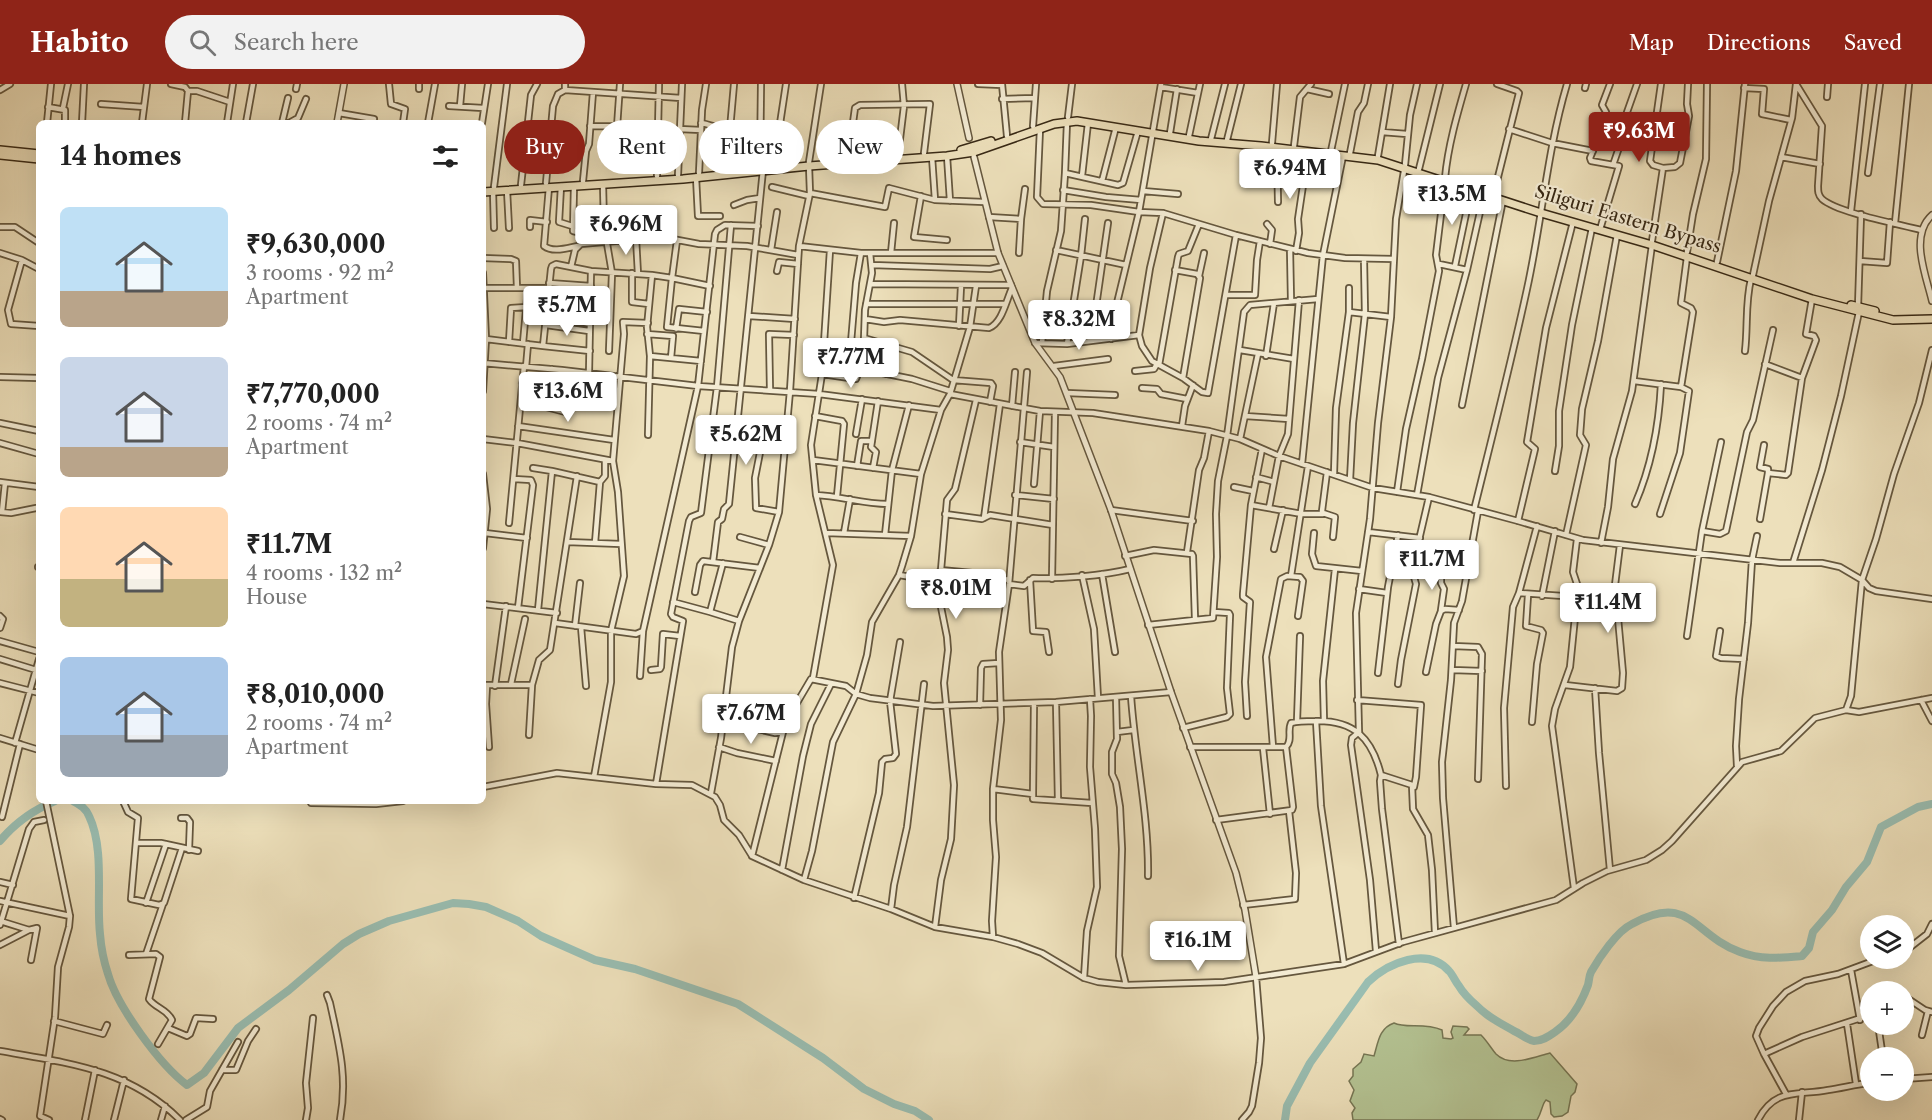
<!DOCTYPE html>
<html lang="en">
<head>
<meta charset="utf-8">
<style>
	:root { --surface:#fff; --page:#f2f2f2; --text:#222; --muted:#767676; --accent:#8f2418 }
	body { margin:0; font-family:"Libre Caslon Text",serif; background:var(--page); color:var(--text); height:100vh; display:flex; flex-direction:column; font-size:22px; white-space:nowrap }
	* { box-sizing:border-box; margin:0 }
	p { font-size:20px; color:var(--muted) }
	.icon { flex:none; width:33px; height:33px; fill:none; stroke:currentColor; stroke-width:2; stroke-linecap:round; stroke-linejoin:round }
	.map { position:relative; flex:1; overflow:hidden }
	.details { position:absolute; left:36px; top:36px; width:450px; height:684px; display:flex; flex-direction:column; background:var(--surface); border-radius:9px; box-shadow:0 6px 24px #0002 }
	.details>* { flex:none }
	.hud { position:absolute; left:504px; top:36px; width:570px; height:54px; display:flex; gap:12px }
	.controls { position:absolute; left:1860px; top:831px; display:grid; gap:12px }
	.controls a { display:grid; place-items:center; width:54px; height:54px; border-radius:50%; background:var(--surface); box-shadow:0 6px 24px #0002; font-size:30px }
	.price { position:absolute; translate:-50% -51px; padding:0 14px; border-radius:6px; background:#fff; color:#222; font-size:20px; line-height:39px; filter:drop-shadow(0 2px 3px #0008) }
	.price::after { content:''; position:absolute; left:50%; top:36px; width:18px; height:14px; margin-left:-9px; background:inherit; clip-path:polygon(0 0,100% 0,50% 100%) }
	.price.active { background:var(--accent); color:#fff }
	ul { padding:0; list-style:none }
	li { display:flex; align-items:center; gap:18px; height:150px; padding:0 24px }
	li span { display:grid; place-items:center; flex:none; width:168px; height:120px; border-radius:9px; color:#555 }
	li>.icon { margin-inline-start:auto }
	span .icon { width:72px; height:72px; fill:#fffc; stroke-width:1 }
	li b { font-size:26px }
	h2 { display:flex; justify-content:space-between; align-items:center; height:72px; padding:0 24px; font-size:26px }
	.chip { padding:0 21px; border-radius:27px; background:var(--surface); box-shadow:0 6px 24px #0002; font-size:21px; line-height:54px }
	.chip.active { background:var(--accent); color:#fff }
	header { display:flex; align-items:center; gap:36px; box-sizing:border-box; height:84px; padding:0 30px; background:var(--accent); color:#fff }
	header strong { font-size:28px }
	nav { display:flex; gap:33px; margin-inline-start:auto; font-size:21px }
	.search { width:420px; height:54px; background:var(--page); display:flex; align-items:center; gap:15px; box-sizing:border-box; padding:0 21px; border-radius:33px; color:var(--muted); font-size:22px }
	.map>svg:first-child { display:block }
	.green { fill:#b4c393; stroke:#767654; stroke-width:1.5 }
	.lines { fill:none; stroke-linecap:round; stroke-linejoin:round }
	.river { stroke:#99bdb1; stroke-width:8 }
	.minor-casing { stroke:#65573e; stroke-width:8 }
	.tertiary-casing { stroke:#65573e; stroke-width:8 }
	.primary-casing { stroke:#382915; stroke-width:10 }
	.minor { stroke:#f3ebd3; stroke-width:4.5 }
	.tertiary { stroke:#f3ebd3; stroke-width:5 }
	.primary { stroke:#ede0bb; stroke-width:7 }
	.labels { text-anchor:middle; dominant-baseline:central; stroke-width:4.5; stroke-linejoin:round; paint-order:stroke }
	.street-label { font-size:18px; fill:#382915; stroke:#f3ebd3 }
</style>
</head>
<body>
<header>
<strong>Habito</strong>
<div class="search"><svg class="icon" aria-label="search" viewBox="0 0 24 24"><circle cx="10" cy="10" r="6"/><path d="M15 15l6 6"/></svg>Search here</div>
<nav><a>Map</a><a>Directions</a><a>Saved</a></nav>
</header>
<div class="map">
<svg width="1932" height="1036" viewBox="0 0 1932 1036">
	<rect width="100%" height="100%" fill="#ede0bb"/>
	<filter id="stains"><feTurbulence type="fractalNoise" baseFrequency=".00333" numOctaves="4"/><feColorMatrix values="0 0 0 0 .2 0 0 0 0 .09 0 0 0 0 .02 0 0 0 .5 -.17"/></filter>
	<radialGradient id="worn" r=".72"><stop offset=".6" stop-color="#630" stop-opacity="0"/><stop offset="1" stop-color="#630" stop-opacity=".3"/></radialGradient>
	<!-- green -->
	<path class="green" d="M1394,939C1406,945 1424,938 1442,946L1443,954L1451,955L1453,954L1451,948L1453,942L1467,943L1469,945L1464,951H1481C1487,957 1491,964 1496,970C1510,984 1534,973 1550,969L1577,1000L1575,1008L1571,1012L1568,1028L1562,1032L1554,1033L1551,1030L1550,1018L1546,1016C1542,1020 1542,1028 1537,1036H1353L1352,1029L1355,1024L1350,1017L1354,1006L1349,997L1353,992V985L1361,978L1364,970L1374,972C1378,959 1379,944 1394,939Z"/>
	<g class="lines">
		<!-- river -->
		<path class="river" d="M73,717C80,721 86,724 89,732C105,765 96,815 100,850C101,863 104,878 108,890C117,922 160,981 187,1001L204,989L238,944L289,906L343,860L359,850L389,837L453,819L469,820L486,823L518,837L541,852L595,876L635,885L738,920L823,974L864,1005L894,1020L915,1027L929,1036
			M0,757C15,739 33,726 55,717
			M1285,1036L1287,1022L1310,979L1368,898C1388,879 1427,862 1449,887C1453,891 1455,897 1459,902C1463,909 1470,916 1477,922C1489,934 1500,939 1514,947C1521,950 1527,956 1534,957C1542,957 1548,953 1555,948C1571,937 1581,920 1588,901C1589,897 1589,892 1591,888C1599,874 1617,847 1632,840C1690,808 1693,851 1740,868C1761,876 1780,874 1802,872L1809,864L1813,848L1832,826L1846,803L1867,778L1881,743L1918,723L1932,720"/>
		<!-- minor casing -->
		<g class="minor-casing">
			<path id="minor" d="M171,0L185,3L188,7L185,39
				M389,0L391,20L405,25L403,39
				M419,0V5
				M734,0L730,45L761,49
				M978,0L1002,1
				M1002,0L1007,52
				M1796,0L1822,42L1818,102C1818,107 1818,111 1822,115C1838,129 1899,140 1921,146
				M1161,3L1198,9
				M1585,4L1586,0
				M1744,4L1764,5L1762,30L1791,36
				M296,5L297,0
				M1307,5L1329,10
				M0,6L10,0
				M565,6L681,14
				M188,7H197L230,18
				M1827,13L1828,0
				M1002,15L1035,14
				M101,20L144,23
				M449,22L483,24
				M460,22L462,0
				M48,23L65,26V39
				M63,24L68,0
				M339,29L374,35
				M1068,33L1072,0
				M1067,38L1065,89L1118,101L1123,99L1138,47
				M47,39L51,0
				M82,39L84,0
				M142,39L147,0
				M227,39L233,0
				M246,39L253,0
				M282,39H289L298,34L306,15
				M282,39L288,14
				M428,39L435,0
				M482,39L488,0
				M701,39C712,41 719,45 730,45
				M590,42L658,43
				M1033,42L1036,0
				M617,43L620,0
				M852,43H880
				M679,45L701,46
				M1040,45L1037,113L1043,120L1091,121L1139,128L1163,129L1236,151L1308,169L1345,174L1394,175
				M1509,45L1552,59L1593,67
				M1382,48L1407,50
				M1170,49L1177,5
				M1189,52L1200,0
				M1211,55L1225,0
				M1227,56L1241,0
				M1272,59L1277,0
				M1294,62L1300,13L1311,0
				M1277,64L1278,118
				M1331,67L1345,0
				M1350,69L1358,28L1364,19L1368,0
				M898,71L904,22L902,0
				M947,72L950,117
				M1378,72L1390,0
				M932,73L935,116
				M1781,73L1820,80
				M848,75L855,24L860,21L930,20L924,69
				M809,78L821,0
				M1613,81L1625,46L1626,31L1637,0
				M777,82L778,53L786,0
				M760,83L761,0
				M1663,84L1675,83L1680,79L1689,32L1687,20L1688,0
				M1419,85L1440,0
				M699,89L702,26L706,0
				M1868,89L1880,0
				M678,91L682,0
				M657,92L659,0
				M1082,92L1088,39
				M696,93L698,132H720
				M1445,94C1448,62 1457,31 1466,0
				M583,97L586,67L589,60L593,8
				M1102,97L1116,43
				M546,99L553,22L558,10L565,6V0
				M603,100L604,142L612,189L609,267
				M521,101L531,11L537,0
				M561,102L559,138L572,142
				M574,102L573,147L581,149
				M494,103L507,0
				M549,103L544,162C553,169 567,164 578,162
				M772,103L809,112
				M507,106L509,144
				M1063,106L1106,113L1141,116
				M493,107L494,144
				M1143,107L1178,110
				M810,109L885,123L889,104L935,116L984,118
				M1494,109L1519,9L1517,7L1497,0
				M921,112L914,153L947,156
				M734,121L747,116L760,114
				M1851,127L1865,0
				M989,133L1021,135
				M1895,139L1909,0
				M1267,140L1272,146L1270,160
				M1601,142L1619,82L1591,77L1590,74L1602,45L1606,28L1602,21L1610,0
				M0,143H15L39,159
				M530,143V136L547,138
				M636,154L638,190
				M677,156L672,194L710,202
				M1652,157L1663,84L1653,81L1650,77L1661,0
				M799,162L861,169H998
				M1290,165L1291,216
				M771,166L777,128
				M1056,166L1126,181
				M1296,167L1299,149L1298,135L1308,68
				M1687,168L1693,130L1706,75L1707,0
				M0,169L22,176L39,185
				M891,169L894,139
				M1019,169L1021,135L1025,105
				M483,174L511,175L516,177L517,204
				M22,176L8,226L11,240L39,242
				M1860,177L1887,179L1890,138
				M1717,178L1736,87L1745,0
				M1439,180L1467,186
				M872,181L990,185L1003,182
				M1455,182L1471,106
				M571,183L575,166L581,160L662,153L699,160L747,162L798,171
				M1175,186L1197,190L1200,194L1183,294
				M777,187L779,178L798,180
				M483,189L486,255L483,307
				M632,189V218L649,220
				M1753,191L1769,117L1792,34L1796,0
				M1199,192L1204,169
				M549,199L591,202
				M870,200L1011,201
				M484,204H549
				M548,210L591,213
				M1226,211H1255L1257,176L1260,157
				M866,220H1005
				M1858,223L1861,130
				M1349,228L1391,233
				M749,232L795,235
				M559,233L590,240
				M865,235L884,238L900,236L989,244C1002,239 1006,217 1012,204
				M546,241L589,247
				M959,242L961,202
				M676,245L679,225L707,228
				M647,250L673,252L671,274
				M1139,251L1150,184L1163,129
				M864,254L912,268L953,296L991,299L993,302L990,318
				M486,255L543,262L551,185L552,182L556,180L591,187L652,191L672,194L667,243L704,247
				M1111,255L1117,219L1139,128L1161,0
				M1091,257L1108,139
				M509,258L511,224L526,223
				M523,259L528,204
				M1035,259L1067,260L1139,251L1142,262L1152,277L1183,294L1202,308L1208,309L1236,151
				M1042,259L1047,207L1061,147L1065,89
				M1067,260L1081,172L1085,135
				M543,262L590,267
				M1240,266L1294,275
				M1745,267C1748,242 1745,219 1751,195
				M650,272L701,277
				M1266,272L1274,219
				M823,277L912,295L950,307
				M483,279L562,286L698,302L819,310L941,326
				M1765,280L1802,294
				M1159,281L1178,173L1179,170L1188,167L1199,140
				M849,282L856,199L861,169
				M1054,282L1108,275
				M526,283L528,260
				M552,285L546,323L565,328
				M863,285L865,226L872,189L870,169
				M1135,287L1154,285L1157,280
				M589,289L591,187
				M822,290L856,295L860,285
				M886,290L891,261
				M0,293L39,294
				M1634,297L1681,303L1689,307L1680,369L1660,430
				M522,299L617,320
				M1681,303L1693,228L1691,224L1681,219L1687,173
				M1142,304L1157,305L1161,310L1187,315
				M770,306L769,250L794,251
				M1067,309L1115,311
				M950,310L970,243L976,202
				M1462,321L1503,116
				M1012,322L1015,288
				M815,332L842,337L844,340L837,412
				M1245,332L1289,335
				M0,339L39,347
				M518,342L614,356
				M1182,342L1185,322L1193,301
				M856,350L862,315
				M648,351L650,272L647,243L652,191
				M483,355L517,359L613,377L624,250L623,238L648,239
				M1240,355L1258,270
				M1020,358L1054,363
				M0,359L39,370
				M1764,361L1760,383L1768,385V389
				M813,376L921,390
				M1302,380L1323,171L1343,72
				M857,382L861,357H872
				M533,384L552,387
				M873,384L876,368L871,363L878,317
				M1555,387L1559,362V327L1572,241L1592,144
				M1327,388L1322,427L1323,429L1335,433L1333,453
				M483,390L487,425L483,464
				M1334,390L1336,324L1349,228V204
				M1256,393L1274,398
				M514,395L531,396L533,401L518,524
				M1350,396L1353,339L1365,230L1364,175
				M0,398L39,403
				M1034,400L1040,327
				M1234,403L1253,407
				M1397,408L1406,345L1422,275L1439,187L1436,171L1445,97
				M816,411C840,412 863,420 888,420
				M1015,411L1054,415
				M1417,411L1438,294L1467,186L1484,110
				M1635,420C1651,383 1659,341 1661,300
				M1251,421L1302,430H1323
				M1269,424L1279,372L1288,350L1299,216
				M1111,426L1193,437
				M1474,426C1492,353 1511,279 1527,205C1542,137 1547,67 1567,0
				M0,428L11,429L36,424
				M2,428L5,399
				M779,428L756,424L755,394L765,343L786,345
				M945,430L982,435L990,431L1053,441
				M984,434L1000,320
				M1760,435L1768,389L1786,391L1788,389L1802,294L1816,256L1814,252L1806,250L1812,215
				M1518,437L1535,365L1527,358L1546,244L1573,138
				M509,439L524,282
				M1702,447L1721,358
				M1368,448L1420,454
				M485,449L527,454
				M826,449L911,452
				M844,449L850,415
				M1314,449L1312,470L1316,482L1362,487
				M885,451L892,386L909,321
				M1566,451L1586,361L1580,351L1582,325L1598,257L1617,151
				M740,453L769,461
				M567,458L621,460
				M595,459L600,398L605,392V376
				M1601,459L1608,423L1613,375L1632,307L1652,161
				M1274,465L1283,426
				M1187,468L1199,386L1204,374L1209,347
				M1125,472L1154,466L1192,470L1193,472L1195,535
				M713,478L718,438L722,435L724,425L729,420L763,86
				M723,479L710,528L739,537
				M1793,479L1822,386L1841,312L1859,228
				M38,483H39
				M941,486L947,416L955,405L976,316
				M1102,490L1115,568
				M899,491L917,494L925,499L932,506L941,523L947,553L948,566L944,599L954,701L951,755L941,796L935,843
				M1082,491L1094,545L1098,614
				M1291,492L1308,382
				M1052,495L1055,328
				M1030,496L1033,547L1046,548L1049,568
				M1009,500L1024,502L1033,494C1061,495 1102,492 1130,485
				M1359,505L1387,509
				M932,506L938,489L941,486L972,489L1009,496
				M695,508L700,481L703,477L760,484
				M1519,509L1577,513
				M1528,511L1526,542L1541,546L1543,549L1537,580L1532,638
				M1542,512L1555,447
				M673,518L710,528
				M483,520L557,529
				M538,526L552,387L600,398
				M1441,526L1444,505L1441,499V491
				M0,532L3,535L0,544
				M555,539L636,550L643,547L698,302L715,150L717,146L725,141L758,142
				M1148,541L1213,534L1217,473L1216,430L1218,397L1227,352L1244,228L1250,221L1318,215
				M575,542L580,499
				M581,543L586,602
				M1720,547L1716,572L1721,574L1744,575
				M1687,552L1702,447L1720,450L1726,447L1747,348L1753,336L1773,246
				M0,557L39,568
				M1453,562L1478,563L1482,570L1478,695
				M0,575L36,586
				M651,586L660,585L661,583L663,550L680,552
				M1452,586L1482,587
				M1426,588L1436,540L1441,527L1445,525L1459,526
				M1378,589L1388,503L1398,451
				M640,592L643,547
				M813,594L833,481L816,411L811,361L822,290L830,166
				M0,599L39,609
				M511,600L525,535
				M1398,600L1401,576L1416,500L1412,486L1429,413
				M483,601H532L539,576L550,566L577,392
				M1565,601L1617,607L1622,604L1623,589L1615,501L1620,461
				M487,602L486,620L489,663
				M495,602L506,522
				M1595,604L1599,669L1610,786
				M1131,612C1135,672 1149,732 1148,792
				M1116,613L1117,655L1112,668V690L1116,699L1120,723L1122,765L1119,872L1126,901
				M1357,616L1421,621L1416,693L1414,703
				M1921,616L1932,637
				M758,618L781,623L792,629
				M1056,618L1058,716
				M980,621L981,584L983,580L999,579
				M1846,626L1859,628L1932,614
				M1247,632L1245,598L1250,518L1243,513V510L1251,421L1262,365
				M1297,637L1300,552
				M1316,637L1321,722L1344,880
				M1324,637L1323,597L1335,485
				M744,642L775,649L783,648
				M1183,644L1227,633L1230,630L1227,604L1230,531L1229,529L1214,528
				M1117,648L1133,646
				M1359,648L1356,529L1370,435L1378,339L1391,233L1396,135L1405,81L1410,31L1417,0
				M1359,648L1352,654L1351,661L1370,796L1376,867
				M529,651L532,601
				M0,654L39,666
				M15,659L39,575
				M719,663L737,669L776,677
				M1190,663H1286C1293,656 1287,647 1291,639C1299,637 1307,637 1315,637C1354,636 1372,654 1381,691L1412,701L1413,725L1428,751L1432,786L1435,849
				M1273,663L1266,573L1281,495L1287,492L1300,493L1303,497L1298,532
				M1263,664L1270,730
				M1737,682L1736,662L1739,615L1748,539L1752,476L1757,452
				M1381,691L1380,697L1382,725L1399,860
				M594,693L611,598V547L624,492L618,408L613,377
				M656,700L683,537L673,533L671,530L689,437L691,433L701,429L717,303L731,141
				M1506,702L1504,624L1513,523L1519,509L1537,442
				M483,703L557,689L656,700L692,701L715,713L720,721L724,736L739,751L752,772L804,796L891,825L935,843L993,853L1018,860L1042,869L1084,894L1098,898L1126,901L1224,898L1344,880L1403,858L1556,816L1583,799L1607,787L1646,776L1662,766L1672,757L1742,678L1781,667L1815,634L1846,626L1851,612L1862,496L1876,455L1894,390L1919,319L1932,266
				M993,705L1033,710V715L1092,719
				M711,709L721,654L732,563L739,537L769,461L779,428L790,307L799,162L810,109L809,82
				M1033,710L1034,619
				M46,717L70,832L69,843L58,883L55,933L40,1032L49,1036
				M123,717L128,728L138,734L131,815L159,821L164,819L182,764
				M310,717L311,719L376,720L403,717
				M2,733L20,660
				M181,734H187L190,738L189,766
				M1216,736L1292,726L1293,723L1286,663
				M137,759H161L198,767
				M752,772L783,648L788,634L811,595L846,602L856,610L870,614L933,622L1056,618L1171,608
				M782,786L803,672L811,640L831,600
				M804,796L812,767L833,658L856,610L867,571L872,538L899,491L902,482L911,452L921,390L941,326L950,310L1040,327L1093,329L1209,347L1240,355L1279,372L1373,404L1429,413L1518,437L1583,456L1780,479H1822L1840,483L1862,496L1869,504L1876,507L1932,515
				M0,798L13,801
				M1574,804L1552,642L1555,625L1570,583L1578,503L1573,488L1577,455
				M854,814L879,709L882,678L885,675L893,674L896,670L890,617L900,558
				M0,817L70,832
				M146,819L166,760
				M1243,821L1295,815L1296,789L1289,727
				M891,825L894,801L907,743L924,600
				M0,837L29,846
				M0,841L29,745L34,738L44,736
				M1454,844L1443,714L1442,678L1451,596L1454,539L1462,517L1478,427
				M993,853L992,837L996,773L993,736V705L1001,636L999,568L1009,500L1027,288
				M0,861L29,846L37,844L31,876
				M1904,868L1927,850L1932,840
				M146,870L163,820
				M129,871L156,870L160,873L149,915C155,924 167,925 172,936L158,960
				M1851,886L1860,936
				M1084,894L1087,847L1097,803L1095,745L1090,683L1091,632L1090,615
				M327,911L330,919C339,961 348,993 340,1036
				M1904,912L1925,926L1932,928
				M54,937L103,950L107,941
				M1847,940L1856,1000
				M1878,940L1883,974
				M168,944L187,952L190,950L196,934L213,935
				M1922,951L1928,927
				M0,967C68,979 129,985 180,1036
				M1764,970L1802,953L1870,931
				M222,986H236L248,957L256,945
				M1904,995L1932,993
				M1786,1010L1764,970L1756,952L1759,944L1773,922L1786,908L1805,897L1838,890L1873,877L1891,874
				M0,1035L2,1036
				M85,1036L95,986
				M114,1036L124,996
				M161,1036L165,1022
				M186,1036L207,1023L210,1007L238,958
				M306,1036L308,1024L306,999L313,934
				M1242,1036L1249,1028L1252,1022L1259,979L1261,954L1256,893
				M1758,1036C1775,1003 1798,1012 1828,1006C1843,1004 1856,1000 1870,999
				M1799,1036L1802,1008"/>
		</g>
		<!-- tertiary casing -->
		<g class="tertiary-casing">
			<path id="tertiary" d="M957,0L969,54
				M337,39L344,0
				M974,73L998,169L1035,259L1060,293L1111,426L1171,608L1236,789L1245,826L1256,893
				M1932,131C1909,152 1926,191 1932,217"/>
		</g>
		<!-- primary casing -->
		<g class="primary-casing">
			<path id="primary" d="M0,66L39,70
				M961,66L991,57
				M0,71L39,75
				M483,108L683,95L809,82L947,72L974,68L1054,40L1077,37L1199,57L1261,62L1378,76L1541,129L1652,161L1812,215L1893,236L1932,235
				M1851,221L1875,227"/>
		</g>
		<!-- minor -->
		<use href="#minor" class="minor"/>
		<!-- tertiary -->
		<use href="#tertiary" class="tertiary"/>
		<!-- primary -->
		<use href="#primary" class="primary"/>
	</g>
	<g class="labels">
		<!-- street labels -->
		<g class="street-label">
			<text transform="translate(1628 135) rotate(17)">Siliguri Eastern Bypass</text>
		</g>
	</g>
	<rect width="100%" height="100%" filter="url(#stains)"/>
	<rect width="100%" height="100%" fill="url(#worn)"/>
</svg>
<div class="controls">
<a><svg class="icon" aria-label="layers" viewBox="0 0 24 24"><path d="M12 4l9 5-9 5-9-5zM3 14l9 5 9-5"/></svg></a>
<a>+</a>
<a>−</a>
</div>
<b class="price active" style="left:1639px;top:79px">₹9.63M</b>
<b class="price" style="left:1290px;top:116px">₹6.94M</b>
<b class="price" style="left:1452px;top:142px">₹13.5M</b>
<b class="price" style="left:626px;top:172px">₹6.96M</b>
<b class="price" style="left:567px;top:253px">₹5.7M</b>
<b class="price" style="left:1079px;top:267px">₹8.32M</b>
<b class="price" style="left:851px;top:305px">₹7.77M</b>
<b class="price" style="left:568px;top:339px">₹13.6M</b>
<b class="price" style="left:746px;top:382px">₹5.62M</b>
<b class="price" style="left:1432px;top:507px">₹11.7M</b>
<b class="price" style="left:956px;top:536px">₹8.01M</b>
<b class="price" style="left:1608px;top:550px">₹11.4M</b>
<b class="price" style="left:751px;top:661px">₹7.67M</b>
<b class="price" style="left:1198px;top:888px">₹16.1M</b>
<div class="hud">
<a class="chip active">Buy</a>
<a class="chip">Rent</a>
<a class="chip">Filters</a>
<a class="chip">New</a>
</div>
<section class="details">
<h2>14 homes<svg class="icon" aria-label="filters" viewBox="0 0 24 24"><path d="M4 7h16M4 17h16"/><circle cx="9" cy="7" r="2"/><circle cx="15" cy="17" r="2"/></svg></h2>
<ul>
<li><span style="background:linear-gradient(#bfe0f5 70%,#b9a48a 0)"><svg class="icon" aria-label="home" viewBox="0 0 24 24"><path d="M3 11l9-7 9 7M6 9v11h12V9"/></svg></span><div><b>₹9,630,000</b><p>3 rooms · 92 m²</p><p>Apartment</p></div></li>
<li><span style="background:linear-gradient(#c9d6e8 75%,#b9a48a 0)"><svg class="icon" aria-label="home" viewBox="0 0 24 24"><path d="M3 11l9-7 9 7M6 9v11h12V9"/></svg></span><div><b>₹7,770,000</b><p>2 rooms · 74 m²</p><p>Apartment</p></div></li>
<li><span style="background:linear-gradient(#ffd9b3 60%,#c2b280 0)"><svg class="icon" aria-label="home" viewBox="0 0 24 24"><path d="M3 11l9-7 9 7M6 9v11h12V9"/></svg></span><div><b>₹11.7M</b><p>4 rooms · 132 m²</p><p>House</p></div></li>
<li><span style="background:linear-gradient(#a9c7e8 65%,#9aa5b1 0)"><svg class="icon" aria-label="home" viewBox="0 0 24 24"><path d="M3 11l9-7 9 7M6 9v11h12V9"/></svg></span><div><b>₹8,010,000</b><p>2 rooms · 74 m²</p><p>Apartment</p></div></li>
</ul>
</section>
</div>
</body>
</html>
